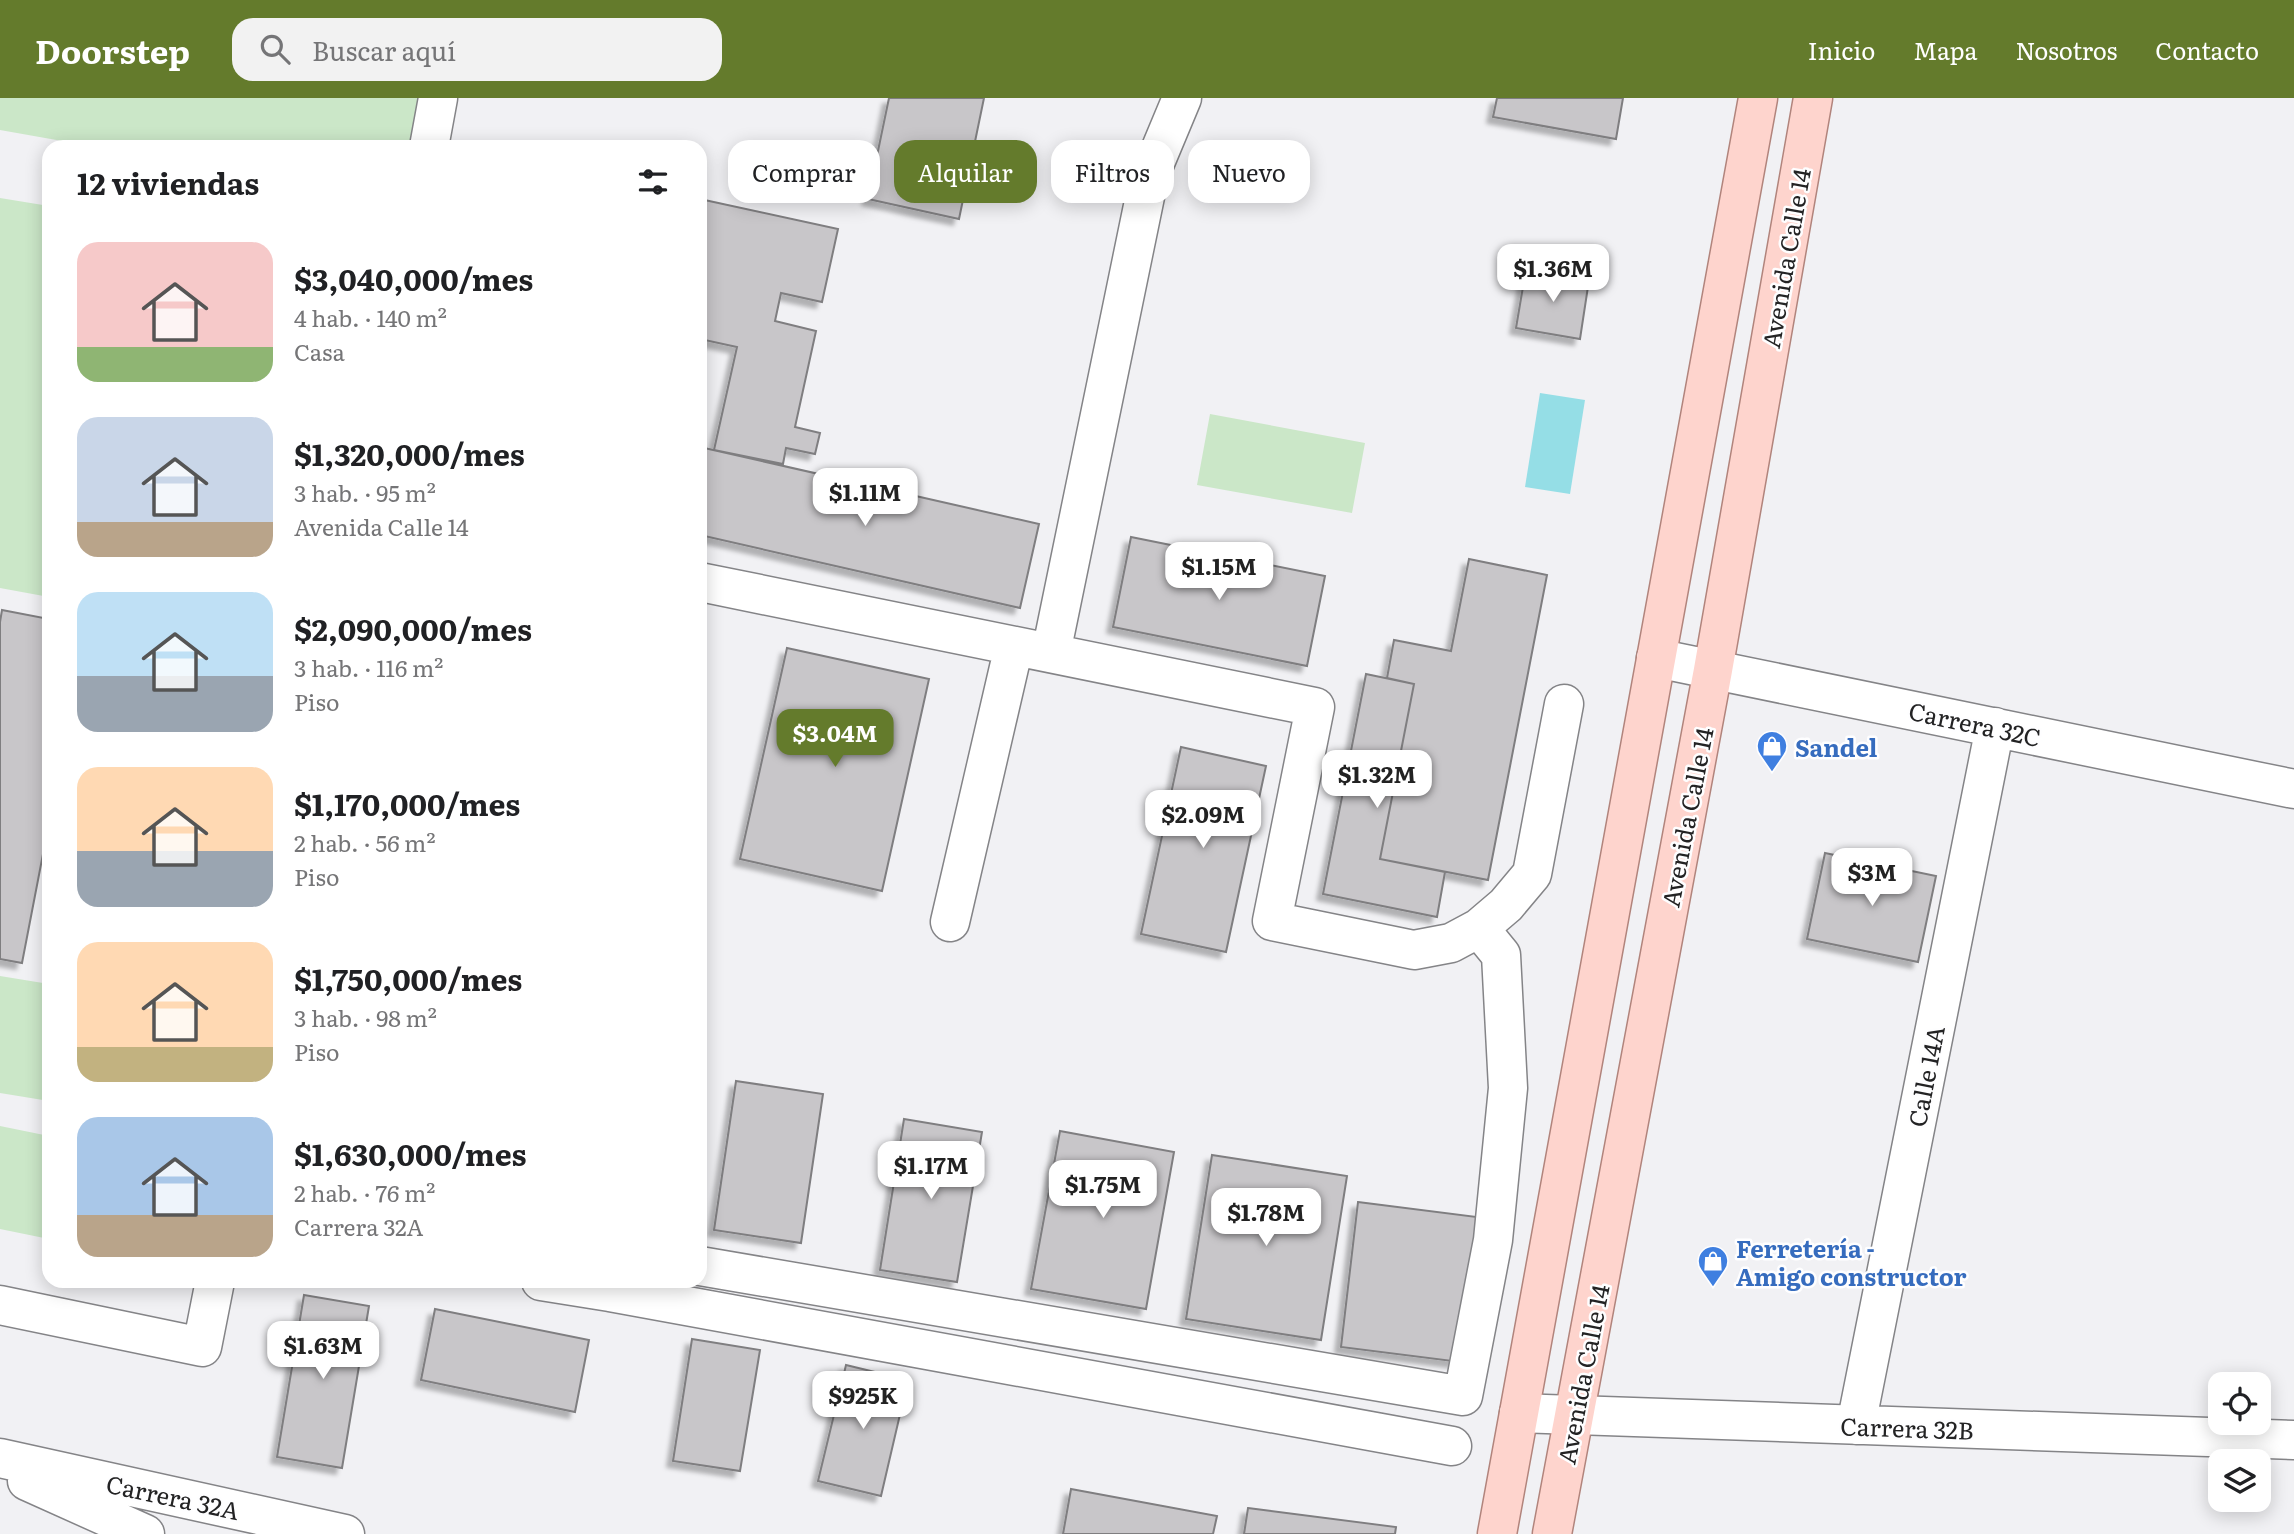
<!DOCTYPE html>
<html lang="es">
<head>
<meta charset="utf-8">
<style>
	:root { --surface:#fff; --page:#f2f2f2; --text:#202124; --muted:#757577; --accent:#647b2c }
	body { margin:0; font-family:Literata,serif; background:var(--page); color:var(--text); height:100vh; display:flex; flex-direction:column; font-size:26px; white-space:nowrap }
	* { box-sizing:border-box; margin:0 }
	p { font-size:23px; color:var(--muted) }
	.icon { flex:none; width:38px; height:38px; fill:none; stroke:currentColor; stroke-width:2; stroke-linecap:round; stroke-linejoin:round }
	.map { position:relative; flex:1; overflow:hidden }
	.side { position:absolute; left:42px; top:42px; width:665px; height:1148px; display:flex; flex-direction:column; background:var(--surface); border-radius:21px; box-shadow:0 4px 18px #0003 }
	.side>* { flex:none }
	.hud { position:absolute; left:728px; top:42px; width:665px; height:63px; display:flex; gap:14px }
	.buttons { position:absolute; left:2208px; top:1274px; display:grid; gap:14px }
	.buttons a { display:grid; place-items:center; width:63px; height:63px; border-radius:14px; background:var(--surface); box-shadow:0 4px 18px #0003; font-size:35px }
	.price { position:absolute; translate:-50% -60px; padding:0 16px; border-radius:14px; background:#fff; color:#222; font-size:23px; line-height:46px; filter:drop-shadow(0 2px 4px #0008) }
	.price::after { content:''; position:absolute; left:50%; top:42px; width:21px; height:16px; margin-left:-10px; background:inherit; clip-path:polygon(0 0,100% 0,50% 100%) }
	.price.on { background:var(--accent); color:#fff }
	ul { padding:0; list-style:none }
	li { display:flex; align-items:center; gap:21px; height:175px; padding:0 35px }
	li span { display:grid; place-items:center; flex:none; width:196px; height:140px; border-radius:21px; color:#555 }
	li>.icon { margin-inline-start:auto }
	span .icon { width:84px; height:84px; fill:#fffc; stroke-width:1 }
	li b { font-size:30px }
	h2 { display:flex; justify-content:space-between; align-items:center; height:84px; padding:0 35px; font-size:30px }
	.tag { padding:0 24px; border-radius:21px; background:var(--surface); box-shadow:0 4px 18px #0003; font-size:24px; line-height:63px }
	.tag.on { background:var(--accent); color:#fff }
	header { display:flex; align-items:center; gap:42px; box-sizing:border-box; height:98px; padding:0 35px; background:var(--accent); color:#fff }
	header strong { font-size:33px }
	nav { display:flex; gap:38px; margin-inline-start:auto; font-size:24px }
	.search { width:490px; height:63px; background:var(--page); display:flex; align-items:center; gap:18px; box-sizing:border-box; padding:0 24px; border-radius:21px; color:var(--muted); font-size:26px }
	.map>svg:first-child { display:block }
	.green { fill:#cbe7c8 }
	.water { fill:#95dee6 }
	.building { fill:#c8c6c9; stroke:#7f7e80; stroke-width:2; filter:url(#shadow) }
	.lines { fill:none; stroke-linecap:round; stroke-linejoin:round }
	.minor-casing { stroke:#848487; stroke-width:41 }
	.major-casing { stroke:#b1847c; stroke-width:41 }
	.minor { stroke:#fff; stroke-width:38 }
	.major { stroke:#fed4cd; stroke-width:38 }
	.labels { text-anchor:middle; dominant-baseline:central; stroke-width:5; stroke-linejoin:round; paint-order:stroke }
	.street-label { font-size:24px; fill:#232324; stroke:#fefeff }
	.shop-label { font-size:24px; font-weight:bold; fill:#366cbe; stroke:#fefeff; text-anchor:start }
</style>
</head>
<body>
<header>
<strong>Doorstep</strong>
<div class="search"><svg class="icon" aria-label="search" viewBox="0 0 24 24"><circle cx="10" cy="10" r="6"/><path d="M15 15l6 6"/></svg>Buscar aquí</div>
<nav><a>Inicio</a><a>Mapa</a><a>Nosotros</a><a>Contacto</a></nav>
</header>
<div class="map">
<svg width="2294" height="1436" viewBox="0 0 2294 1436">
	<defs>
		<filter id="shadow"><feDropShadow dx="-6" dy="6" stdDeviation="2" flood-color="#0004"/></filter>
	</defs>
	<rect width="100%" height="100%" fill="#f1f1f4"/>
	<!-- green -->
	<path class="green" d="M0,0H428L420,49H96L0,32Z
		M0,100L49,108V499L0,490Z
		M1210,316L1365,345L1352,415L1197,387Z
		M0,878L49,886V1003L0,995Z
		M0,1028L49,1038V1141L0,1131Z"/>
	<!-- water -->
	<path class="water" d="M1540,295L1585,302L1570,396L1525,389Z"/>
	<!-- building -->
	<path class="building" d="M889,0H984L959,121L868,101Z
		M1497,0H1623L1616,41L1493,19Z
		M700,101L838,131L822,204L781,195L775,223L816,233L795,329L820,335L815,356L786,350L783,366L714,352L737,249L700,241Z
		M1526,171L1589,182L1580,241L1516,230Z
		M700,349L1039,426L1020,510L700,437Z
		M1131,439L1325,478L1307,568L1113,529Z
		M1469,461L1547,477L1488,782L1380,761L1414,586L1387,580L1394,542L1451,553Z
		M2,512L49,521V725L22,865L0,861V524Z
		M787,550L929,581L882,793L740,761Z
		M1366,576L1414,586L1380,761L1445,774L1437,819L1323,796Z
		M1181,649L1266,668L1226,854L1141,836Z
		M1825,755L1936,778L1918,864L1807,841Z
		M736,983L823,996L801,1145L714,1132Z
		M904,1021L982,1034L957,1184L880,1172Z
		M1060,1033L1174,1054L1146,1211L1031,1191Z
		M1212,1057L1347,1078L1321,1242L1186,1221Z
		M1358,1104L1477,1119L1460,1264L1341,1249Z
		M304,1197L369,1208L342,1370L277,1359Z
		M435,1211L589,1242L575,1314L421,1282Z
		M692,1241L760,1252L740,1373L673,1363Z
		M846,1267L908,1282L881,1398L818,1383Z
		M1071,1391L1217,1418L1213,1436H1063Z
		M1248,1410L1396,1429L1395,1436H1244Z"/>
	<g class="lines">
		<!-- minor casing -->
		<g class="minor-casing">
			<path id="minor" d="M429,49L438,0
				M700,484L1315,609L1272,823L1414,852L1451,845L1479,830L1506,807L1532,776L1564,606
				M1051,555L1149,79L1182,0
				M1656,560L2294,691
				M950,824L1014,548
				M700,1168L1463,1298L1493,1142L1508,990L1501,857L1479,830
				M541,1183L610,1194L612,1183
				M610,1194L1452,1348
				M0,1207L202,1249L215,1183
				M1519,1315L2294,1342
				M1856,1327L1995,629
				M0,1360L345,1436
				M27,1383L145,1436"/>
		</g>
		<!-- major casing -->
		<g class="major-casing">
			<path id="major" d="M1497,1436L1758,0
				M1552,1436L1713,572L1813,0"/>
		</g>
		<!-- minor -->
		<use href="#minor" class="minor"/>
		<!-- major -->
		<use href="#major" class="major"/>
	</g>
	<!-- icons -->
	<defs>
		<g id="shop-pin" transform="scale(1.575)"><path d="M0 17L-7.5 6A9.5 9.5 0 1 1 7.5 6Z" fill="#3f7fe0" stroke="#fefeff"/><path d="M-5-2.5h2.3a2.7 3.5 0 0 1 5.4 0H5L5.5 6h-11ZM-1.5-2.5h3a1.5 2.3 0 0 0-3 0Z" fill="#fff"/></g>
	</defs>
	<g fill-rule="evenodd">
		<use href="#shop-pin" x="1772" y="648"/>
		<use href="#shop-pin" x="1713" y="1163"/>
	</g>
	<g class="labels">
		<!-- street labels -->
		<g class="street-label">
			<text transform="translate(1785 160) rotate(-80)">Avenida Calle 14</text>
			<text transform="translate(1975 625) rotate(12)">Carrera 32C</text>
			<text transform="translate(1686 719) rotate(-79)">Avenida Calle 14</text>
			<text transform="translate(1925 978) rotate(-79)">Calle 14A</text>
			<text transform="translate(1582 1276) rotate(-79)">Avenida Calle 14</text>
			<text transform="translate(1907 1329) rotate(2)">Carrera 32B</text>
			<text transform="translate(173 1398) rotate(12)">Carrera 32A</text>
		</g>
		<!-- shop labels -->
		<g class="shop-label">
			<text x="1795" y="648">Sandel</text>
			<text x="1736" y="1149">Ferretería -<tspan x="1736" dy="28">Amigo constructor</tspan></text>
		</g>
	</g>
</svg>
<div class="buttons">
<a><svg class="icon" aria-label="locate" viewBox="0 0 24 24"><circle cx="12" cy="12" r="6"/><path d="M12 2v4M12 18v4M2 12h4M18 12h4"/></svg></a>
<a><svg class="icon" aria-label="layers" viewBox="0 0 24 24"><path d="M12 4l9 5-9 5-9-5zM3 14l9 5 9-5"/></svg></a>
</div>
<b class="price" style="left:1553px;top:206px">$1.36M</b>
<b class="price" style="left:865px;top:430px">$1.11M</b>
<b class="price" style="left:1219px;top:504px">$1.15M</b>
<b class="price on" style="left:835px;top:671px">$3.04M</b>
<b class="price" style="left:1377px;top:712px">$1.32M</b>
<b class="price" style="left:1203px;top:752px">$2.09M</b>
<b class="price" style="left:1872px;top:810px">$3M</b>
<b class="price" style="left:931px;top:1103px">$1.17M</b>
<b class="price" style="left:1103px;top:1122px">$1.75M</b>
<b class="price" style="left:1266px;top:1150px">$1.78M</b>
<b class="price" style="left:323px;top:1283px">$1.63M</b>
<b class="price" style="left:863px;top:1333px">$925K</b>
<div class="hud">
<a class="tag">Comprar</a>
<a class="tag on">Alquilar</a>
<a class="tag">Filtros</a>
<a class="tag">Nuevo</a>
</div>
<section class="side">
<h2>12 viviendas<svg class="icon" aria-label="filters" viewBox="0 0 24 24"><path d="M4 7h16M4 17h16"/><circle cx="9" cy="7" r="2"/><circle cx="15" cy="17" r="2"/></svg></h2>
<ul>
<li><span style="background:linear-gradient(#f6c9c9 75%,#8fb573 0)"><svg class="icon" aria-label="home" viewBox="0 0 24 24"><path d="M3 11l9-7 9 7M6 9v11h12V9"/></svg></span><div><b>$3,040,000/mes</b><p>4 hab. · 140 m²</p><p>Casa</p></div></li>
<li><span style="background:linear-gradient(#c9d6e8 75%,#b9a48a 0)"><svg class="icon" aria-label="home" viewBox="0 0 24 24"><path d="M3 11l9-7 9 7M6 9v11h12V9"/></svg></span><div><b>$1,320,000/mes</b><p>3 hab. · 95 m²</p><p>Avenida Calle 14</p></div></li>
<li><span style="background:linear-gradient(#bfe0f5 60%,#9aa5b1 0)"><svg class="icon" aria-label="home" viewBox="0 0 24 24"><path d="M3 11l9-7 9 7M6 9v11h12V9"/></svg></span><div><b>$2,090,000/mes</b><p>3 hab. · 116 m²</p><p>Piso</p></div></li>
<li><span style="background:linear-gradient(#ffd9b3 60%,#9aa5b1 0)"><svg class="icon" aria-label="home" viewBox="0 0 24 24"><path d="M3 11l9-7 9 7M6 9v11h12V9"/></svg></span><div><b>$1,170,000/mes</b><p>2 hab. · 56 m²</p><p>Piso</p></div></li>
<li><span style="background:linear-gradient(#ffd9b3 75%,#c2b280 0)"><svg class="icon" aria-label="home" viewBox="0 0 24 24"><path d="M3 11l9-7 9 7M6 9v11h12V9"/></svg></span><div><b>$1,750,000/mes</b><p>3 hab. · 98 m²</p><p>Piso</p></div></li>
<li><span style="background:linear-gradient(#a9c7e8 70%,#b9a48a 0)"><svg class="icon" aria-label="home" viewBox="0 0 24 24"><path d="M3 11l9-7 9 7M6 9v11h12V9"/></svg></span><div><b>$1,630,000/mes</b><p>2 hab. · 76 m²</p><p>Carrera 32A</p></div></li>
</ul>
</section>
</div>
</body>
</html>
